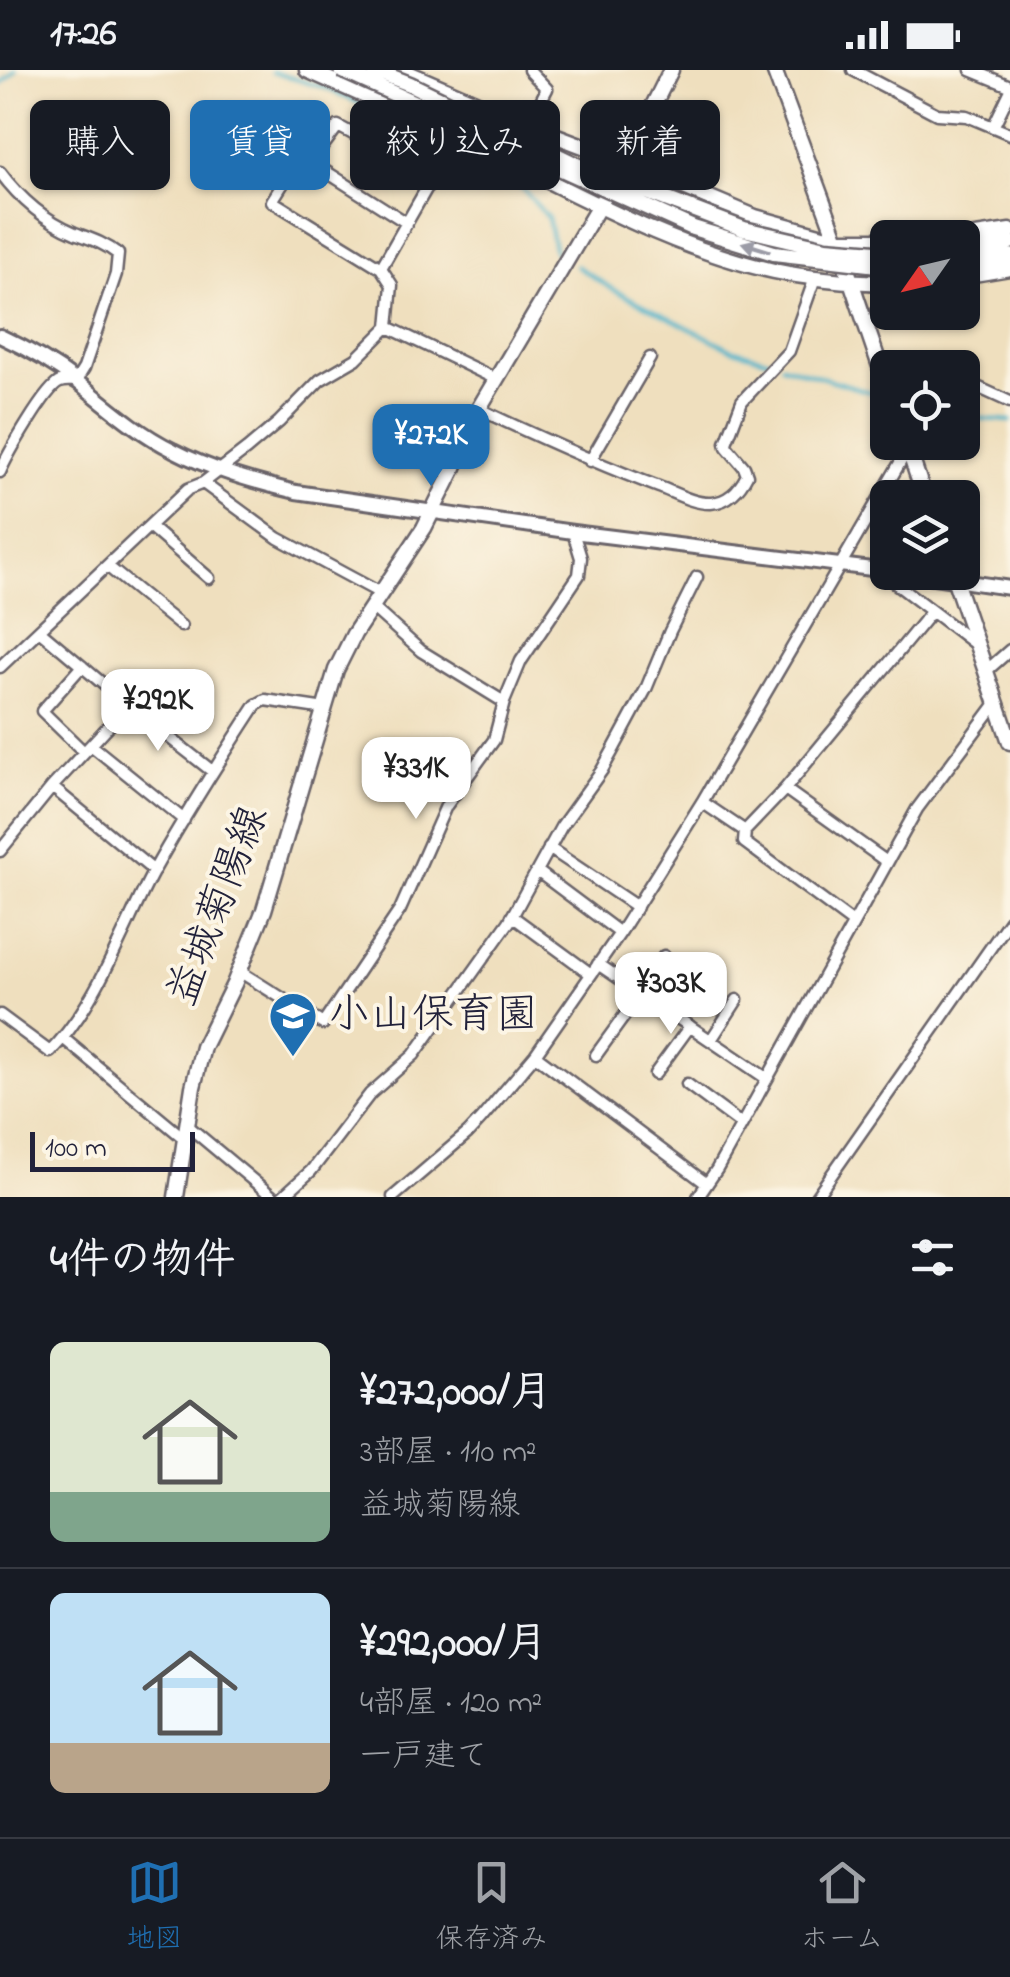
<!DOCTYPE html>
<html lang="ja">
<head>
<meta charset="utf-8">
<style>
	:root { --surface:#171b24; --page:#20242c; --text:#f1f3f6; --muted:#9ea1a6; --line:#363941; --accent:#1f6fb2 }
	body { margin:0; font-family:"Indie Flower","Klee One",sans-serif; background:var(--page); color:var(--text); height:100vh; display:flex; flex-direction:column; font-size:38px; white-space:nowrap }
	* { box-sizing:border-box; margin:0 }
	p { font-size:32px; color:var(--muted) }
	.icon { flex:none; width:55px; height:55px; fill:none; stroke:currentColor; stroke-width:2; stroke-linecap:round; stroke-linejoin:round }
	.map { position:relative; height:1127px; overflow:hidden }
	.side { display:flex; flex-direction:column; background:var(--surface); flex:1 }
	.side>* { flex:none }
	.hud { position:absolute; left:30px; top:30px; width:950px; height:90px; display:flex; gap:20px }
	.needle { width:65px; rotate:236deg }
	.controls { position:absolute; left:870px; top:150px; display:grid; gap:20px }
	.controls a { display:grid; place-items:center; width:110px; height:110px; border-radius:15px; background:var(--surface); box-shadow:0 2px 8px #0004; font-size:50px }
	.scale { position:absolute; left:30px; bottom:25px; width:165px; box-sizing:border-box; padding-left:10px; border:5px solid #22223b; border-top:0; font-size:28px; line-height:35px; white-space:nowrap; color:#22223b; -webkit-text-stroke:8px #fcf5e5; paint-order:stroke }
	.price { position:absolute; translate:-50% -85px; padding:0 22px; border-radius:20px; background:#fff; color:#222; font-size:32px; line-height:65px; filter:drop-shadow(0 2px 5px #0008) }
	.price::after { content:''; position:absolute; left:50%; top:60px; width:30px; height:22px; margin-left:-15px; background:inherit; clip-path:polygon(0 0,100% 0,50% 100%) }
	.price.on { background:var(--accent); color:#fff }
	ul { padding:0; list-style:none }
	li { display:flex; align-items:center; gap:30px; height:250px; padding:0 50px }
	li+li { border-top:2px solid var(--line) }
	li span { display:grid; place-items:center; flex:none; width:280px; height:200px; border-radius:15px; color:#555 }
	li>.icon { margin-inline-start:auto }
	span .icon { width:120px; height:120px; fill:#fffc; stroke-width:1 }
	li b { font-size:42px }
	h2 { display:flex; justify-content:space-between; align-items:center; height:120px; padding:0 50px; font-size:42px }
	.pill { padding:0 35px; border-radius:15px; background:var(--surface); box-shadow:0 2px 8px #0004; font-size:35px; line-height:90px }
	.pill.on { background:var(--accent); color:#fff }
	.status { display:flex; justify-content:space-between; align-items:center; height:70px; padding:0 50px; background:var(--surface); direction:ltr }
	.status svg { height:28px; fill:currentColor }
	.menu { display:flex; justify-content:space-around; align-items:center; height:140px; border-top:2px solid var(--line); background:var(--surface); font-size:28px; color:var(--muted) }
	.menu a { display:grid; justify-items:center; gap:5px }
	.menu .on { color:var(--accent) }
	.map>svg:first-child { display:block }
	.lines { fill:none; stroke-linecap:round; stroke-linejoin:round }
	.stream { stroke:#4cb3ca; stroke-width:4 }
	.minor-casing { stroke:#6a6469; stroke-width:15 }
	.tertiary-casing { stroke:#6a6469; stroke-width:18 }
	.secondary-casing { stroke:#6a6469; stroke-width:19 }
	.minor { stroke:#fff; stroke-width:10 }
	.tertiary { stroke:#fff; stroke-width:12 }
	.secondary { stroke:#fff; stroke-width:14 }
	.secondary-bridge-casing { stroke:#6a6469; stroke-width:19; stroke-linecap:butt }
	.secondary-bridge { stroke:#fff; stroke-width:14 }
	.oneway { fill:#9c9ca7 }
	.labels { text-anchor:middle; dominant-baseline:central; stroke-width:8; stroke-linejoin:round; paint-order:stroke }
	.street-label { font-size:42px; fill:#22223b; stroke:#fcf5e5 }
	.poi-label { font-size:42px; fill:#22223b; stroke:#fcf5e5; text-anchor:start }
</style>
</head>
<body>
<div class="status"><b>17:26</b><svg viewBox="0 0 49 12"><path d="M0 12V9h3v3zM5 12V6h3v6zM10 12V3h3v9zM15 12V0h3v12zM26 1h20v11H26zM47 4h2v5h-2z"/></svg></div>
<div class="map">
<svg width="1010" height="1127" viewBox="0 0 1010 1127">
	<rect width="100%" height="100%" fill="#fcf5e5"/>
	<filter id="ink" filterUnits="userSpaceOnUse"><feTurbulence type="fractalNoise" baseFrequency=".01" numOctaves="2"/><feDisplacementMap in="SourceGraphic" scale="20" xChannelSelector="R" yChannelSelector="G"/><feConvolveMatrix kernelMatrix="1 2 1 2 8 2 1 2 1" color-interpolation-filters="sRGB"/></filter>
	<filter id="wash" filterUnits="userSpaceOnUse"><feTurbulence type="fractalNoise" baseFrequency=".0048" numOctaves="4" result="noise"/><feDisplacementMap in="SourceGraphic" scale="40" xChannelSelector="R" yChannelSelector="G"/><feGaussianBlur stdDeviation="2.25" result="paint"/><feColorMatrix in="noise" values="0 0 0 0 0 0 0 0 0 0 0 0 0 0 0 0 0 1.4 0 .05"/><feComposite in="paint" operator="in"/></filter>
	<g filter="url(#wash)">
		<rect width="100%" height="100%" fill="#efdfbe"/>
		<g class="lines">
			<!-- stream -->
			<path class="stream" d="M272,2L325,18L502,98
				M0,15L16,0
				M517,112L548,148L555,183
				M576,196L614,220L731,279L773,291
				M782,295L876,324
				M962,347L1010,351"/>
		</g>
	</g>
	<g filter="url(#ink)">
		<g class="lines">
			<!-- minor casing -->
			<g class="minor-casing">
				<path id="minor" d="M853,0L937,44L967,46L1010,64
					M971,0L1010,16
					M528,55L547,19L529,0
					M993,57L1010,22
					M311,92L407,153
					M0,102C20,129 44,150 75,163C91,169 104,173 118,184L116,204L84,298L76,311C71,311 65,310 60,312C46,317 7,386 0,402
					M388,257L496,309
					M962,310L1010,332
					M479,339C538,367 597,394 659,417C675,423 694,434 711,433C728,432 740,419 747,405L744,397L727,377L726,373L742,331L789,281L815,208
					M590,391L650,288
					M203,413L278,468L382,524
					M149,456L209,508
					M107,496L181,556
					M878,500L975,574
					M39,560L128,635L212,701
					M82,596L42,641L84,682
					M0,597L188,419L203,413L247,379L279,352L320,310L356,289L388,257L392,215L381,198L272,131L297,91L311,92L338,56L433,107L381,198
					M985,602L1010,580
					M504,632L521,591L579,505L581,488L573,462
					M91,675L184,750
					M52,717L154,801
					M785,719L932,541
					M702,732L745,761L744,772L853,853
					M745,761L785,719L887,792
					M549,778L637,837
					M0,781L52,717L128,635
					M537,801L620,863
					M512,846L591,904
					M598,894L766,1008
					M239,901L323,954L400,840L446,736L494,670L504,632L421,581L373,538
					M639,921L664,886
					M0,945L50,982C97,934 121,863 152,804C184,746 220,690 256,635L265,630L325,639
					M675,946L696,915
					M63,968L186,1070
					M711,970L737,930
					M535,985L707,1114
					M596,985L641,923
					M655,1004L690,956
					M687,1014L741,1054
					M188,1056L273,1127
					M282,1127L311,1101L370,1024L414,985L509,852L561,757L602,700L612,682L646,619L670,561L697,507
					M393,1127L468,1063L481,1049L535,985L620,863L702,732L908,379
					M698,1127L717,1099L917,739L997,632
					M816,1127L1010,850"/>
			</g>
			<!-- tertiary casing -->
			<g class="tertiary-casing">
				<path id="tertiary" d="M0,266C28,279 54,294 79,313C109,337 138,363 173,380C211,400 255,412 296,422L573,462L888,501
					M899,502L1010,518"/>
			</g>
			<!-- secondary casing -->
			<g class="secondary-casing">
				<path id="secondary" d="M307,0C360,24 414,47 467,71C567,118 665,177 774,201C812,209 849,212 888,213
					M401,0L528,55L625,92L755,147L837,170H888
					M774,0L837,170L888,320
					M962,168L1010,161
					M962,180L1010,172
					M962,194L1010,186
					M962,206L1010,198
					M906,372L925,428
					M952,502L1010,672
					M176,1127L193,1017L203,977L234,914L264,840L336,600L354,564L424,458L453,400L475,345L625,92L671,0"/>
			</g>
			<!-- minor -->
			<use href="#minor" class="minor"/>
			<!-- tertiary -->
			<use href="#tertiary" class="tertiary"/>
			<!-- secondary -->
			<use href="#secondary" class="secondary"/>
			<!-- secondary-bridge casing -->
			<g class="secondary-bridge-casing">
				<path id="secondary-bridge" d="M341,0L693,158L774,183L886,196
					M374,0L410,14L579,96L744,159L826,178L888,183"/>
			</g>
			<!-- secondary-bridge -->
			<use href="#secondary-bridge" class="secondary-bridge"/>
		</g>
		<!-- one-way arrows -->
		<defs><path id="oneway-solid" d="M-6-.8H1V-3.2L6.5 0L1 3.2V.8H-6Z" transform="scale(2.5)"/></defs>
		<use class="oneway" href="#oneway-solid" transform="translate(756 177) rotate(-163)"/>
	</g>
	<!-- icons -->
	<defs>
		<g id="school-pin" transform="scale(2.5)"><path d="M0 17L-7.5 6A9.5 9.5 0 1 1 7.5 6Z" fill="#1f6fb2" stroke="#fcf5e5"/><path d="M0-5L7-2L0 1L-7-2ZM-4 1L0 2.5L4 1V4Q0 6-4 4Z" fill="#fff"/></g>
	</defs>
	<g fill-rule="evenodd">
		<use href="#school-pin" x="293" y="946"/>
	</g>
	<g class="labels">
		<!-- street labels -->
		<g class="street-label">
			<text transform="translate(219 836) rotate(-69)">益城菊陽線</text>
		</g>
		<!-- poi labels -->
		<g class="poi-label">
			<text x="328" y="946">小山保育園</text>
		</g>
	</g>
</svg>
<div class="controls">
<a><svg class="needle" viewBox="-14 -14 28 28"><path d="M0-13l5 13h-10z" fill="#e53935"/><path d="M0 13l5-13h-10z" fill="#9ea1a6"/></svg></a>
<a><svg class="icon" aria-label="locate" viewBox="0 0 24 24"><circle cx="12" cy="12" r="6"/><path d="M12 2v4M12 18v4M2 12h4M18 12h4"/></svg></a>
<a><svg class="icon" aria-label="layers" viewBox="0 0 24 24"><path d="M12 4l9 5-9 5-9-5zM3 14l9 5 9-5"/></svg></a>
</div>
<div class="scale">100 m</div>
<b class="price on" style="left:431px;top:419px">¥272K</b>
<b class="price" style="left:158px;top:684px">¥292K</b>
<b class="price" style="left:416px;top:752px">¥331K</b>
<b class="price" style="left:671px;top:967px">¥303K</b>
<div class="hud">
<a class="pill">購入</a>
<a class="pill on">賃貸</a>
<a class="pill">絞り込み</a>
<a class="pill">新着</a>
</div>
</div>
<section class="side">
<h2>4件の物件<svg class="icon" aria-label="filters" viewBox="0 0 24 24"><path d="M4 7h16M4 17h16"/><circle cx="9" cy="7" r="2"/><circle cx="15" cy="17" r="2"/></svg></h2>
<ul>
<li><span style="background:linear-gradient(#dfe7d0 75%,#7fa58c 0)"><svg class="icon" aria-label="home" viewBox="0 0 24 24"><path d="M3 11l9-7 9 7M6 9v11h12V9"/></svg></span><div><b>¥272,000/月</b><p>3部屋 · 110 m²</p><p>益城菊陽線</p></div></li>
<li><span style="background:linear-gradient(#bfe0f5 75%,#b9a48a 0)"><svg class="icon" aria-label="home" viewBox="0 0 24 24"><path d="M3 11l9-7 9 7M6 9v11h12V9"/></svg></span><div><b>¥292,000/月</b><p>4部屋 · 120 m²</p><p>一戸建て</p></div></li>
</ul>
</section>
<nav class="menu">
<a class="on"><svg class="icon" aria-label="map" viewBox="0 0 24 24"><path d="M3 6l6-2 6 2 6-2v14l-6 2-6-2-6 2zM9 4v14M15 6v14"/></svg>地図</a>
<a><svg class="icon" aria-label="saved" viewBox="0 0 24 24"><path d="M7 4h10v16l-5-4-5 4z"/></svg>保存済み</a>
<a><svg class="icon" aria-label="home" viewBox="0 0 24 24"><path d="M3 11l9-7 9 7M6 9v11h12V9"/></svg>ホーム</a>
</nav>
</body>
</html>
